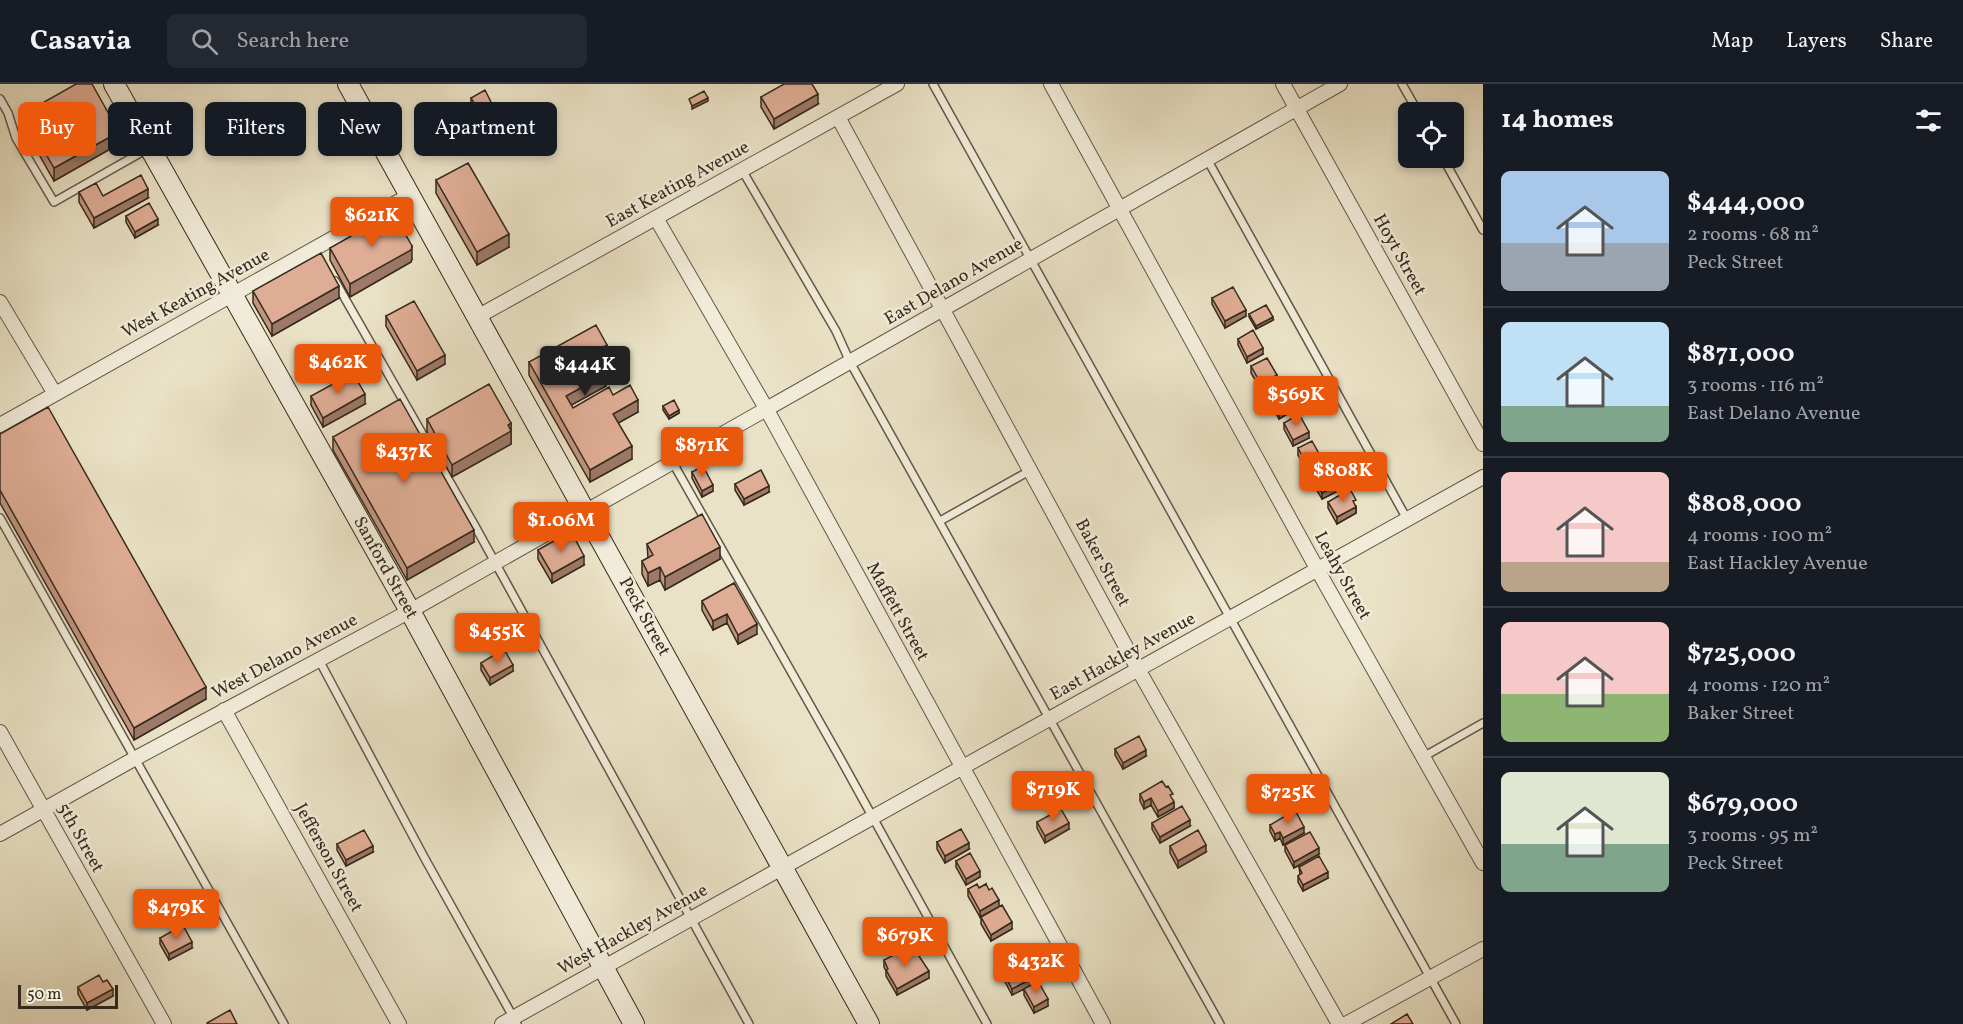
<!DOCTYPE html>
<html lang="en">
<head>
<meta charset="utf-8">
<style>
	:root { --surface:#171b24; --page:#242831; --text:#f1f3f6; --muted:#9ea1a6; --line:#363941; --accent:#ea580c }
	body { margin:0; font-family:Vollkorn,serif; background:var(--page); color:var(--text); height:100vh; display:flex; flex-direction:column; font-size:22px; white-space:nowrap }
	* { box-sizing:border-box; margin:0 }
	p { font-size:20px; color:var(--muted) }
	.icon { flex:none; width:33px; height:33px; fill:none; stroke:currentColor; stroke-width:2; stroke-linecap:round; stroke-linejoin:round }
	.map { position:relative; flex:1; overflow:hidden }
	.sheet { display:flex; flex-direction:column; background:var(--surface); width:480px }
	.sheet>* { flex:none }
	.top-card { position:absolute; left:18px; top:18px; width:570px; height:54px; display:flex; gap:12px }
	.fabs { position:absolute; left:1398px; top:18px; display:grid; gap:12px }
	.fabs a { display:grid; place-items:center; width:66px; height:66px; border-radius:9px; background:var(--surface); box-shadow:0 3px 9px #0003; font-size:30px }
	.scale { position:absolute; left:18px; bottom:15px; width:100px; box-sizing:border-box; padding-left:6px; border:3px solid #362a1c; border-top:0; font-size:16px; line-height:21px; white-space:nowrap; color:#362a1c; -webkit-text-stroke:4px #f1ecda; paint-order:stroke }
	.price { position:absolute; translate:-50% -51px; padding:0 14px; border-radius:6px; background:var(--accent); color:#fff; font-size:20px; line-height:39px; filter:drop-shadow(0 2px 3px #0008) }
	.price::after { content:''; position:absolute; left:50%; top:36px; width:18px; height:14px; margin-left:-9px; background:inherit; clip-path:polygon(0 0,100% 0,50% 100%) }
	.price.selected { background:#222; color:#fff }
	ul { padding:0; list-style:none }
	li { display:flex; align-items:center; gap:18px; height:150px; padding:0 18px }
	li+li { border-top:2px solid var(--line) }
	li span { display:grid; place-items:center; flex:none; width:168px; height:120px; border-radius:9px; color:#555 }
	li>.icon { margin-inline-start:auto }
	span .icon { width:72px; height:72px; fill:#fffc; stroke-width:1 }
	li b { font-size:26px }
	h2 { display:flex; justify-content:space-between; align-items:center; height:72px; padding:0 18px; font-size:26px }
	.chip { padding:0 21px; border-radius:9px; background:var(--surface); box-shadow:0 3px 9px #0003; font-size:21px; line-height:54px }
	.chip.selected { background:var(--accent); color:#fff }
	header { display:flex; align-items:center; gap:36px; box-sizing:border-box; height:84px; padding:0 30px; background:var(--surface); border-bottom:2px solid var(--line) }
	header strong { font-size:28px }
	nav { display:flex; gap:33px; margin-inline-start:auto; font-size:21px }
	.search { width:420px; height:54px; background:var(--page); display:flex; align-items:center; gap:15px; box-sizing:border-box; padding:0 21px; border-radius:9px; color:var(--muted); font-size:22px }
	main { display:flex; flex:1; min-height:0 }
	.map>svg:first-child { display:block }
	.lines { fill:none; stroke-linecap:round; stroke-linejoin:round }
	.lane-casing { stroke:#635846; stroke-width:10 }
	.street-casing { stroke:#635846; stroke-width:16 }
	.secondary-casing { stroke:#362a1c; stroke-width:22 }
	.lane { stroke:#f1ecda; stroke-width:7 }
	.street { stroke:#f1ecda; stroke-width:14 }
	.secondary { stroke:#f1ecda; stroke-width:20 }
	.wall { fill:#c09580; stroke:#362a1c; stroke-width:1.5 }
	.shaded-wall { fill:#9c7968; stroke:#362a1c; stroke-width:1.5 }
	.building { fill:#dfad95; stroke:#362a1c; stroke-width:1.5 }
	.labels { text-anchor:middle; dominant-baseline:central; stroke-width:5; stroke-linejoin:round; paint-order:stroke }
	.street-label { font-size:18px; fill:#362a1c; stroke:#f1ecda }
</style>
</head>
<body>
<header>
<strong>Casavia</strong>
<div class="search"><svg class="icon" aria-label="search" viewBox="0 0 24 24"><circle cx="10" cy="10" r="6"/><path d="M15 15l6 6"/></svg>Search here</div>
<nav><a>Map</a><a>Layers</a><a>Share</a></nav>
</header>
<main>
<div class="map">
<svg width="1483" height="940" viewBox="0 0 1483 940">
	<rect width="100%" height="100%" fill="#eae2c6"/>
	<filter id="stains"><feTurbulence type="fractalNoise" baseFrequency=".00333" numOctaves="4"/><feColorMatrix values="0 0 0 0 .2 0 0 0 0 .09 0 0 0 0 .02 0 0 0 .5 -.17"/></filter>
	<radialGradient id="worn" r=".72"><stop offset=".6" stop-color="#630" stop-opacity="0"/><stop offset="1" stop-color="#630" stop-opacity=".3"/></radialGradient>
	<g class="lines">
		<!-- lane casing -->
		<g class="lane-casing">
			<path id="lane" d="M933,0L1456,940
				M1402,0L1418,28
				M0,15L8,29L16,54L54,118L149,64
				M1443,74L1483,146
				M1207,75L1407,435
				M742,86L836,247L850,278L1220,940
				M335,197L475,442L749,940
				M673,379L840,674L987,940
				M0,434L284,940
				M940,437L1031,386
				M319,576L424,773L517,940
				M1423,673L1483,639"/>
		</g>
		<!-- street casing -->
		<g class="street-casing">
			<path id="street" d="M1051,0L1326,501L1483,779
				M1283,0L1483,360
				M838,33L1138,585L1339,940
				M656,134L767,326L1103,940
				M0,218L55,310
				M477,233L897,0
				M0,341L410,111
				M224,626L399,940
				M0,648L164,940
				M0,750L134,675L410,527L1340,0
				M502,940L1483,393
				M1346,940L1483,865"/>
		</g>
		<!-- secondary casing -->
		<g class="secondary-casing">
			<path id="secondary" d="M114,0L410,527L634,940
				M348,0L869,940"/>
		</g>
		<!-- lane -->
		<use href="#lane" class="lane"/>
		<!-- street -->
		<use href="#street" class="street"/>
		<!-- secondary -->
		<use href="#secondary" class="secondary"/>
	</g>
	<!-- wall -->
	<path class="wall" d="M761,13L818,20L774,45L761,23Z
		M471,14L492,26L479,33L471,20Z
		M23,30L119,60L54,97L23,42Z
		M436,96L509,163L477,181L436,109Z
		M79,108L103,112L148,114L94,144L79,118Z
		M126,132L158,141L135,154L126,138Z
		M330,164L412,175L411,178L350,213L330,176Z
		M253,207L339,214L272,252L253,219Z
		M1212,214L1246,232L1225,244L1212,220Z
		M1249,230L1273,236L1256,245L1249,233Z
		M386,232L445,280L417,296L386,242Z
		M1238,255L1263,270L1247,279L1238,261Z
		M607,274L600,278L606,302L571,321L573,324L613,311L638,328L618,339L632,375L590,398L529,291V278Z
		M1251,282L1277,297L1261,306L1251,289Z
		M1269,311L1294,326L1279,335L1269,317Z
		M311,312L365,320L323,343L311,321Z
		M663,322L679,329L669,335L663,326Z
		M427,335L511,339V360L452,393L427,348Z
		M1284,339L1309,354L1293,362L1284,345Z
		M0,350L206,615L134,656L0,419Z
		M333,353L474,458L407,496L333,366Z
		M1298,364L1322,381L1308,389L1298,371Z
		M692,388L713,407L702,413L692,394Z
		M1312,391L1338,407L1322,415L1312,398Z
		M735,400L769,408L744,421L735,406Z
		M1328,418L1356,422V429L1337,440L1328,424Z
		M647,460L720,475L665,506L660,496L648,502L642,490V477L648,474Z
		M538,466L584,481L552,499L538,475Z
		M734,499L757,550L738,560L727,539L713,546L702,526V517Z
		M481,579L513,587L490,601L481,586Z
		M1115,665L1146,672L1123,685L1115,671Z
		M1140,710L1173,716L1174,724L1158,733L1151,721L1144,725L1140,717Z
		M1037,738L1069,745L1045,759L1037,744Z
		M1152,739L1190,742L1160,759L1152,745Z
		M1270,741L1304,749L1283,761L1280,754L1275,757L1270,747Z
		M937,758L969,765L945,779L937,765Z
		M337,760L373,768L346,782L337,766Z
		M1285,761L1319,770L1294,784L1285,767Z
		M1170,762L1206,768L1178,784L1170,769Z
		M956,777L980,793L966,801L956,783Z
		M1299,783L1328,794L1303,807L1298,798V792L1300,790Z
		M986,800L980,833L968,812V805L979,804Z
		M981,833L1012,845L991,857L981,840Z
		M160,854L192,864L169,876L160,860Z
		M907,874L929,894L897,911L886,892V887L884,883V876Z
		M1030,881L1042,896L1038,897L1048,922L1034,929L1024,911V905L1012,911L1003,894V888Z
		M103,898L113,912L87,926L78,910V903Z"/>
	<!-- shaded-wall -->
	<path class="shaded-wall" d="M818,10V20L774,45V35Z
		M708,14V17L692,25V22Z
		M492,20V26L479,33V27Z
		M119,48V60L54,97V84Z
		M148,105V114L94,144V134Z
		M158,135V141L135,154V148Z
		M509,150V163L477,181V168Z
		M412,162V175L411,178L350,213V200Z
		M339,202V214L272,252V240Z
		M1246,226V232L1225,244V237Z
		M1273,233V236L1256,245V242Z
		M607,261V274L584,286V274Z
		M1263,264V270L1247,279V273Z
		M445,271V280L417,296V287Z
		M606,290V302L566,324V312Z
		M1277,291V297L1261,306V300Z
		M365,310V320L323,343V334Z
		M638,316V328L613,342V330Z
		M1294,320V326L1279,335V328Z
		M679,326V329L669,335V332Z
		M511,339V360L452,393V381Z
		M1309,348V354L1293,362V356Z
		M632,362V375L590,398V386Z
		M1322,375V381L1308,389V382Z
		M1338,400V407L1322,415V409Z
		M713,401V407L702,413V407Z
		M769,402V408L744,421V415Z
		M1356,423V429L1337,440V433Z
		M474,446V458L407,496V484Z
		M720,463V475L665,506V493Z
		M584,472V481L552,499V490Z
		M660,483V496L648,502V489Z
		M727,530V539L713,546V537Z
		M757,540V550L738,560V551Z
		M513,581V587L490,601V594Z
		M206,603V615L134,656V644Z
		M1146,666V672L1123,685V679Z
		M1151,714V721L1144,725V718Z
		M1174,718V724L1158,733V727Z
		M1190,736V742L1160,759V753Z
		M1069,739V745L1045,759V752Z
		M1304,743V749L1283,761V754Z
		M1280,748V754L1275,757V750Z
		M969,759V765L945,779V772Z
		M1206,761V768L1178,784V777Z
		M373,762V768L346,782V776Z
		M1319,764V770L1294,784V778Z
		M980,787V793L966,801V795Z
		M1328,788V794L1303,807V801Z
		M999,816V823L980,833V827Z
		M1012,838V845L991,857V851Z
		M192,858V864L169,876V870Z
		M929,887V894L897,911V905Z
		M1042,889V896L1012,911V905Z
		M113,905V912L87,926V919Z
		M1048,915V922L1034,929V923Z"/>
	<!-- building -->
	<path class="building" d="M76,0H92L119,48L54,84L23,30Z
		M784,0H812L818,10L774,35L761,13Z
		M485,6L492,20L479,27L471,14Z
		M704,7L708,14L692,22L689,15Z
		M468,79L509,150L477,168L436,96Z
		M141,91L148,105L94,134L79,108L96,99L103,112Z
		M149,119L158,135L135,148L126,132Z
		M393,128L412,162L411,166L350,200L330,164Z
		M321,169L339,202L272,240L253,207Z
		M1233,203L1246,226L1225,237L1212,214Z
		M414,217L445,271L417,287L386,232Z
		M1266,221L1273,233L1256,242L1249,230Z
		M596,241L607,261L584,274L588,281L598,275L606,290L566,312L573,324L609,303L613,311L630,301L638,316L613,330L632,362L590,386L529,278Z
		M1253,246L1263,264L1247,273L1238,255Z
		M1267,274L1277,291L1261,300L1251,282Z
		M353,289L365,310L323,334L311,312Z
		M489,300L511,339L508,341L511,347L452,381L427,335Z
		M1285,302L1294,320L1279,328L1269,311Z
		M400,315L474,446L407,484L333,353Z
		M674,316L679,326L669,332L663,322Z
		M48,323L206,603L134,644L0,406V350Z
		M1299,330L1309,348L1293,356L1284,339Z
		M1312,357L1322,375L1308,382L1298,364Z
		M703,382L713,401L702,407L692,388Z
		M1328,383L1338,400L1322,409L1312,391Z
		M761,386L769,402L744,415L735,400Z
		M1350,405L1356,416L1353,417L1356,423L1337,433L1328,418Z
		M702,430L720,463L665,493L660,483L648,489L642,477L653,471L647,460Z
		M571,447L584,472L552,490L538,466Z
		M734,499L757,540L738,551L727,530L713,537L702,517Z
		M504,565L513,581L490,594L481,579Z
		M1139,652L1146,666L1123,679L1115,665Z
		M1162,697L1166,703L1168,702L1173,710L1170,711L1174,718L1158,727L1151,714L1144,718L1140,710Z
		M1182,722L1190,736L1160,753L1152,739Z
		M1061,725L1069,739L1045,752L1037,738Z
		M1295,726L1304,743L1283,754L1280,748L1275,750L1270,741Z
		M961,745L969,759L945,772L937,758Z
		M364,746L373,762L346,776L337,760Z
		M1198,746L1206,761L1178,777L1170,762Z
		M1310,748L1319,764L1294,778L1285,761Z
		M970,769L980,787L966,795L956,777Z
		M1319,772L1328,788L1303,801L1298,792L1302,789L1299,783Z
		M977,800L979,804L986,800L989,806L992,804L999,816L980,827L968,805Z
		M1002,821L1012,838L991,851L981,833Z
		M183,841L192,858L169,870L160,854Z
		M903,866L907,874L917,869L929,887L897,905L886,886L888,885L884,876Z
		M1027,875L1030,881L1036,879L1042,889L1012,905L1003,888Z
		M99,891L103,898L107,896L113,905L87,919L78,903Z
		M1038,897L1048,915L1034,923L1024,905Z
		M230,926L237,940H208L207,939Z
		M1407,930L1413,940H1391Z"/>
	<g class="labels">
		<!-- street labels -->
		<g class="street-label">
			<text transform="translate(678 101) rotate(-29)">East Keating Avenue</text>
			<text transform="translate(1399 171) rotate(61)">Hoyt Street</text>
			<text transform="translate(954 198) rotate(-30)">East Delano Avenue</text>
			<text transform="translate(196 210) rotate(-29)">West Keating Avenue</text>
			<text transform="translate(1102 479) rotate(62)">Baker Street</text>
			<text transform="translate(385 484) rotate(61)">Sanford Street</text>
			<text transform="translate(1342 492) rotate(61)">Leahy Street</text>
			<text transform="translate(897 528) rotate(61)">Maffett Street</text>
			<text transform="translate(644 533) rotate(61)">Peck Street</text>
			<text transform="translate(285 573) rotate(-28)">West Delano Avenue</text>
			<text transform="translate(1123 573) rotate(-29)">East Hackley Avenue</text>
			<text transform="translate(80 754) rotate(61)">5th Street</text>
			<text transform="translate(328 774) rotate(61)">Jefferson Street</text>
			<text transform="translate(633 846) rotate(-29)">West Hackley Avenue</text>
		</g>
	</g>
	<rect width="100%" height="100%" filter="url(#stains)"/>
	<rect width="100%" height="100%" fill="url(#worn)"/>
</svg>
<div class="fabs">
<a><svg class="icon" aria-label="locate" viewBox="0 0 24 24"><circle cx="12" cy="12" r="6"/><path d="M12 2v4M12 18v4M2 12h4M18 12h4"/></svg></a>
</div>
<div class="scale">50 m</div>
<b class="price" style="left:372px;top:164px">$621K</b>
<b class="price" style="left:338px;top:311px">$462K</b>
<b class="price selected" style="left:585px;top:313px">$444K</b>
<b class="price" style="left:1296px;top:343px">$569K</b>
<b class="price" style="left:702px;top:394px">$871K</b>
<b class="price" style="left:404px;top:400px">$437K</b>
<b class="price" style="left:1343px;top:419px">$808K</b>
<b class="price" style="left:561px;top:469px">$1.06M</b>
<b class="price" style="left:497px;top:580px">$455K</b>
<b class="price" style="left:1053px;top:738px">$719K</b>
<b class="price" style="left:1288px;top:741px">$725K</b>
<b class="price" style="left:176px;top:856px">$479K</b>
<b class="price" style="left:905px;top:884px">$679K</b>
<b class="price" style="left:1036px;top:910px">$432K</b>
<div class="top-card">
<a class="chip selected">Buy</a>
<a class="chip">Rent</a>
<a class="chip">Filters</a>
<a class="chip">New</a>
<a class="chip">Apartment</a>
</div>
</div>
<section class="sheet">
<h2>14 homes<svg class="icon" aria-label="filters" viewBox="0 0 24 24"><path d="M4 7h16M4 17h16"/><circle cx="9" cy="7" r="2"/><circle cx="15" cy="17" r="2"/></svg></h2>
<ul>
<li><span style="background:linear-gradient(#a9c7e8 60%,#9aa5b1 0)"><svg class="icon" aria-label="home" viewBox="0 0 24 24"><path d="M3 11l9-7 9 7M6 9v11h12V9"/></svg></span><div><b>$444,000</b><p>2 rooms · 68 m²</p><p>Peck Street</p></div></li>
<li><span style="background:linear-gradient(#bfe0f5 70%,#7fa58c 0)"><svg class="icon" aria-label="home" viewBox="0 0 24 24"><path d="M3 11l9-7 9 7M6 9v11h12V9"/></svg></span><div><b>$871,000</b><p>3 rooms · 116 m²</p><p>East Delano Avenue</p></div></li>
<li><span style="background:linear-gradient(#f6c9c9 75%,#b9a48a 0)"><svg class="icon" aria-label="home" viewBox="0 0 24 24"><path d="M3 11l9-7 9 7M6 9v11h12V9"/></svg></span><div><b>$808,000</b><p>4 rooms · 100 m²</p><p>East Hackley Avenue</p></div></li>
<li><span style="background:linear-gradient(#f6c9c9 60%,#8fb573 0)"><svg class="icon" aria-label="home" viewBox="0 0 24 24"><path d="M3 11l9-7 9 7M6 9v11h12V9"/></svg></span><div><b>$725,000</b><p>4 rooms · 120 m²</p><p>Baker Street</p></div></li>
<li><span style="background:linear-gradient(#dfe7d0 60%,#7fa58c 0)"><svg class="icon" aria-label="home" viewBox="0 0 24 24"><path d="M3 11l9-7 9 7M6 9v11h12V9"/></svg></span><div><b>$679,000</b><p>3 rooms · 95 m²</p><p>Peck Street</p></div></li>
</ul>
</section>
</main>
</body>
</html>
